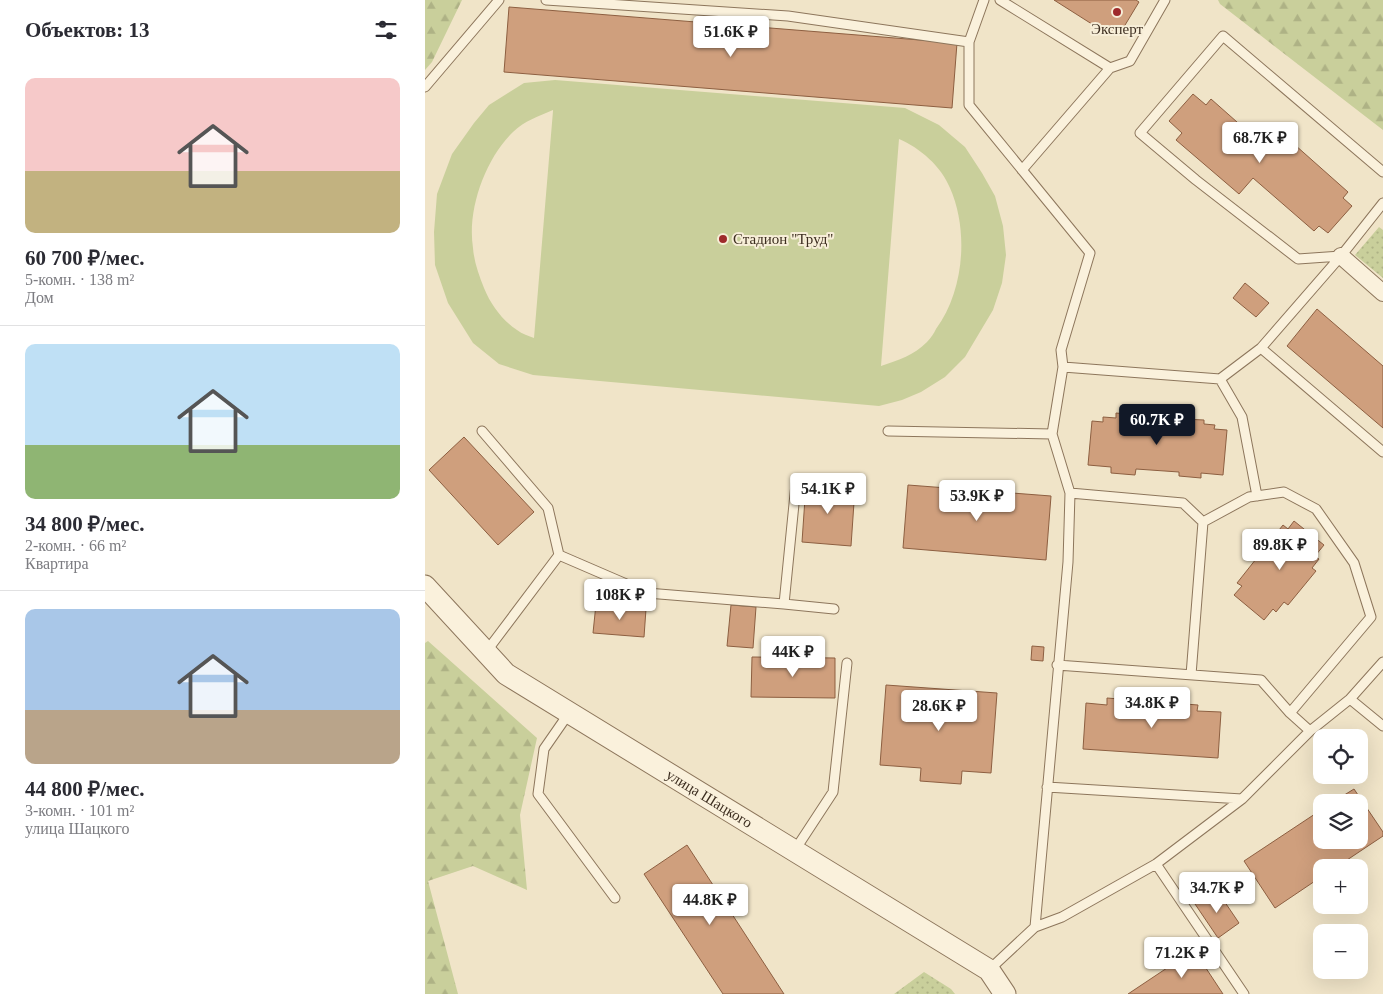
<!DOCTYPE html>
<html lang="ru">
<head>
<meta charset="utf-8">
<style>
	:root { --surface:#fff; --page:#f2f2f3; --text:#2b2b33; --muted:#7c7c81; --line:#e1e1e2; --accent:#111827 }
	body { margin:0; font-family:"Times New Roman",serif; background:var(--page); color:var(--text); height:100vh; display:flex; flex-direction:column; font-size:19px; white-space:nowrap }
	* { box-sizing:border-box; margin:0 }
	p { font-size:16px; color:var(--muted) }
	.icon { flex:none; width:28px; height:28px; fill:none; stroke:currentColor; stroke-width:2; stroke-linecap:round; stroke-linejoin:round }
	.map { position:relative; flex:1; overflow:hidden }
	.details { display:flex; flex-direction:column; background:var(--surface); width:425px }
	.details>* { flex:none }
	.tools { position:absolute; left:888px; top:729px; display:grid; gap:10px }
	.tools a { display:grid; place-items:center; width:55px; height:55px; border-radius:10px; background:var(--surface); box-shadow:0 5px 20px #0002; font-size:25px }
	.price { position:absolute; translate:-50% -42px; padding:0 11px; border-radius:5px; background:#fff; color:#222; font-size:16px; line-height:32px; filter:drop-shadow(0 1px 2px #0008) }
	.price::after { content:''; position:absolute; left:50%; top:30px; width:15px; height:11px; margin-left:-8px; background:inherit; clip-path:polygon(0 0,100% 0,50% 100%) }
	.price.active { background:var(--accent); color:#fff }
	ul { padding:0; list-style:none }
	li { display:grid; align-content:center; gap:10px; height:265px; padding:0 25px }
	li+li { border-top:1px solid var(--line) }
	li span { display:grid; place-items:center; height:155px; border-radius:10px; color:#555 }
	li>.icon { margin-inline-start:auto }
	span .icon { width:90px; height:90px; fill:#fffc; stroke-width:1 }
	li b { font-size:21px }
	h2 { display:flex; justify-content:space-between; align-items:center; height:60px; padding:0 25px; font-size:21px }
	main { display:flex; flex:1; min-height:0 }
	.map>svg:first-child { display:block }
	.grass { fill:url(#grass-dots) }
	.forest { fill:url(#forest-firs) }
	.garden { fill:#c9cf9b; fill-rule:evenodd }
	.building { fill:#cf9f7d; stroke:#8d5f41 }
	.lines { fill:none; stroke-linecap:round; stroke-linejoin:round }
	.service-casing { stroke:#8d765c; stroke-width:11 }
	.minor-casing { stroke:#8d765c; stroke-width:18 }
	.tertiary-casing { stroke:#8d765c; stroke-width:23 }
	.service { stroke:#faf1dc; stroke-width:9 }
	.minor { stroke:#faf1dc; stroke-width:16 }
	.tertiary { stroke:#faf1dc; stroke-width:21 }
	.poi-dot { fill:#9e2a2b; stroke:#f7eed8; stroke-width:2 }
	.labels { text-anchor:middle; dominant-baseline:central; stroke-width:4; stroke-linejoin:round; paint-order:stroke }
	.poi-label { font-size:15px; fill:#3d2e20; stroke:#f7eed8 }
	.street-label { font-size:15px; fill:#3d2e20; stroke:#f7eed8 }
</style>
</head>
<body>
<main>
<section class="details">
<h2>Объектов: 13<svg class="icon" aria-label="filters" viewBox="0 0 24 24"><path d="M4 7h16M4 17h16"/><circle cx="9" cy="7" r="2"/><circle cx="15" cy="17" r="2"/></svg></h2>
<ul>
<li><span style="background:linear-gradient(#f6c9c9 60%,#c2b280 0)"><svg class="icon" aria-label="home" viewBox="0 0 24 24"><path d="M3 11l9-7 9 7M6 9v11h12V9"/></svg></span><div><b>60 700 ₽/мес.</b><p>5-комн. · 138 m²</p><p>Дом</p></div></li>
<li><span style="background:linear-gradient(#bfe0f5 65%,#8fb573 0)"><svg class="icon" aria-label="home" viewBox="0 0 24 24"><path d="M3 11l9-7 9 7M6 9v11h12V9"/></svg></span><div><b>34 800 ₽/мес.</b><p>2-комн. · 66 m²</p><p>Квартира</p></div></li>
<li><span style="background:linear-gradient(#a9c7e8 65%,#b9a48a 0)"><svg class="icon" aria-label="home" viewBox="0 0 24 24"><path d="M3 11l9-7 9 7M6 9v11h12V9"/></svg></span><div><b>44 800 ₽/мес.</b><p>3-комн. · 101 m²</p><p>улица Шацкого</p></div></li>
</ul>
</section>
<div class="map">
<svg width="958" height="994" viewBox="0 0 958 994">
	<defs>
		<pattern id="grass-dots" width="8" height="8" patternUnits="userSpaceOnUse" patternTransform="scale(1.25)"><rect width="8" height="8" fill="#c9cf9b"/><path d="M2 2h.1M6 6h.1" fill="none" stroke="#aeb285" stroke-width="1.8" stroke-linecap="round"/></pattern>
		<pattern id="forest-firs" width="22" height="20" patternUnits="userSpaceOnUse" patternTransform="scale(1.25)"><rect width="22" height="20" fill="#c9cf9b"/><path d="M5 1l3.5 6h-7zM16 11l3.5 6h-7z" fill="#aeb285"/></pattern>
	</defs>
	<rect width="100%" height="100%" fill="#f0e4c8"/>
	<!-- grass -->
	<path class="grass" d="M954,227L958,230V278L930,255Z
		M499,972L526,989L530,994H469Z"/>
	<!-- forest -->
	<path class="forest" d="M0,0H37L7,62L0,70Z
		M793,0H958V130L795,4Z
		M3,641L112,738L95,815L102,890L48,866L3,881L33,994H0V643Z"/>
	<!-- garden -->
	<path class="garden" d="M130,80L480,108L514,125L540,147L557,173L570,196L578,226L581,255L577,283L568,310L540,357L520,377L496,392L477,400L454,406L108,375L74,364L48,343L23,303L10,265L9,232L12,194L27,154L49,123L64,105L99,83ZM128,110V111L109,338C104,336 97,334 92,330C77,320 66,305 59,288C54,275 49,262 48,248C42,210 60,159 88,132C99,121 114,116 128,110ZM474,139C495,148 516,166 525,188C544,231 539,291 511,329C509,333 506,338 502,342C489,355 474,360 456,366Z"/>
	<!-- building -->
	<path class="building" d="M629,0H711L714,2L694,35L684,28L681,33Z
		M84,7L532,43L527,108L79,72Z
		M768,94L781,105L786,99L847,153L861,137L923,192L918,198L927,206L903,233L894,226L889,231L828,178L814,194L751,140L757,133L744,121Z
		M820,283L844,303L831,317L808,298Z
		M892,309L958,366V428L862,346Z
		M691,413L712,415V419L724,420L723,424L744,426L745,422L756,423L757,419L779,420V424L790,425L789,429L802,430L798,475L776,473V478L754,476V472L711,469L710,475L686,473V467L663,465L667,421L678,422V417L691,418Z
		M39,437L109,512L73,545L4,470Z
		M381,484L430,488L426,546L377,542Z
		M483,485L626,496L621,560L478,548Z
		M869,521L899,545L890,556L894,559L887,568L891,571L863,605L859,602L851,612L848,609L839,620L809,595L817,586L812,583L858,525L863,529Z
		M171,604L221,609L219,637L168,633Z
		M306,605L331,607L328,648L302,646Z
		M607,646L619,647L618,661L606,660Z
		M327,657L410,658V698L326,697Z
		M461,685L572,693L566,773L537,771L536,784L495,781L496,768L455,765Z
		M682,698L707,700V707L746,710L747,703L773,705L772,711L796,712L793,758L658,749L661,703L682,705Z
		M929,789L958,832V836L910,868H896V877L850,908L819,861L896,810V840H934V802H908Z
		M262,845L359,994H298L219,874Z
		M791,889L814,923L793,938L770,904Z
		M769,950L798,994H703Z"/>
	<g class="lines">
		<!-- service casing -->
		<g class="service-casing">
			<path id="service" d="M121,0L363,16L544,42V105L665,253L636,350L638,367
				M575,0L685,68L597,170
				M544,42L559,0
				M685,68L705,61L740,0
				M0,87L74,0
				M958,203L916,256L836,348L958,452
				M916,256L873,259L771,180L715,133L798,36L958,172
				M795,379L817,417L832,496
				M57,431L123,508L134,555L61,652
				M463,431L627,434
				M645,493L758,503L778,522L766,675
				M778,522L824,497L859,492L891,509L929,563L946,617L865,713
				M134,555L222,593L359,604L371,484
				M359,604L409,609
				M632,665L836,680L865,713L885,731
				M925,699L958,726
				M144,713L119,749L113,794L190,898
				M622,787L817,799
				M370,850L408,792L422,663
				M731,864L819,994
				M610,927L637,917L731,864L817,799L885,731L925,699L958,662
				M564,970L610,927L643,562L645,493L627,434L638,367L795,379L836,348"/>
		</g>
		<!-- minor casing -->
		<g class="minor-casing">
			<path id="minor" d="M916,256L958,293"/>
		</g>
		<!-- tertiary casing -->
		<g class="tertiary-casing">
			<g id="tertiary">
				<path id="s1" d="M0,586L81,674L564,970L580,994"/>
			</g>
		</g>
		<!-- service -->
		<use href="#service" class="service"/>
		<!-- minor -->
		<use href="#minor" class="minor"/>
		<!-- tertiary -->
		<use href="#tertiary" class="tertiary"/>
	</g>
	<!-- markers -->
	<g class="poi-dot">
		<circle cx="692" cy="12" r="5"/>
		<circle cx="298" cy="239" r="5"/>
	</g>
	<g class="labels">
		<!-- poi labels -->
		<g class="poi-label">
			<text x="692" y="29">Эксперт</text>
			<text x="308" y="239" text-anchor="start">Стадион "Труд"</text>
		</g>
		<!-- street labels -->
		<g class="street-label">
			<text stroke="none"><textPath href="#s1" startOffset="358">улица Шацкого</textPath></text>
		</g>
	</g>
</svg>
<div class="tools">
<a><svg class="icon" aria-label="locate" viewBox="0 0 24 24"><circle cx="12" cy="12" r="6"/><path d="M12 2v4M12 18v4M2 12h4M18 12h4"/></svg></a>
<a><svg class="icon" aria-label="layers" viewBox="0 0 24 24"><path d="M12 4l9 5-9 5-9-5zM3 14l9 5 9-5"/></svg></a>
<a>+</a>
<a>−</a>
</div>
<b class="price" style="left:306px;top:58px">51.6K ₽</b>
<b class="price" style="left:835px;top:164px">68.7K ₽</b>
<b class="price active" style="left:732px;top:446px">60.7K ₽</b>
<b class="price" style="left:403px;top:515px">54.1K ₽</b>
<b class="price" style="left:552px;top:522px">53.9K ₽</b>
<b class="price" style="left:855px;top:571px">89.8K ₽</b>
<b class="price" style="left:195px;top:621px">108K ₽</b>
<b class="price" style="left:368px;top:678px">44K ₽</b>
<b class="price" style="left:727px;top:729px">34.8K ₽</b>
<b class="price" style="left:514px;top:732px">28.6K ₽</b>
<b class="price" style="left:792px;top:914px">34.7K ₽</b>
<b class="price" style="left:285px;top:926px">44.8K ₽</b>
<b class="price" style="left:757px;top:979px">71.2K ₽</b>
</div>
</main>
</body>
</html>
